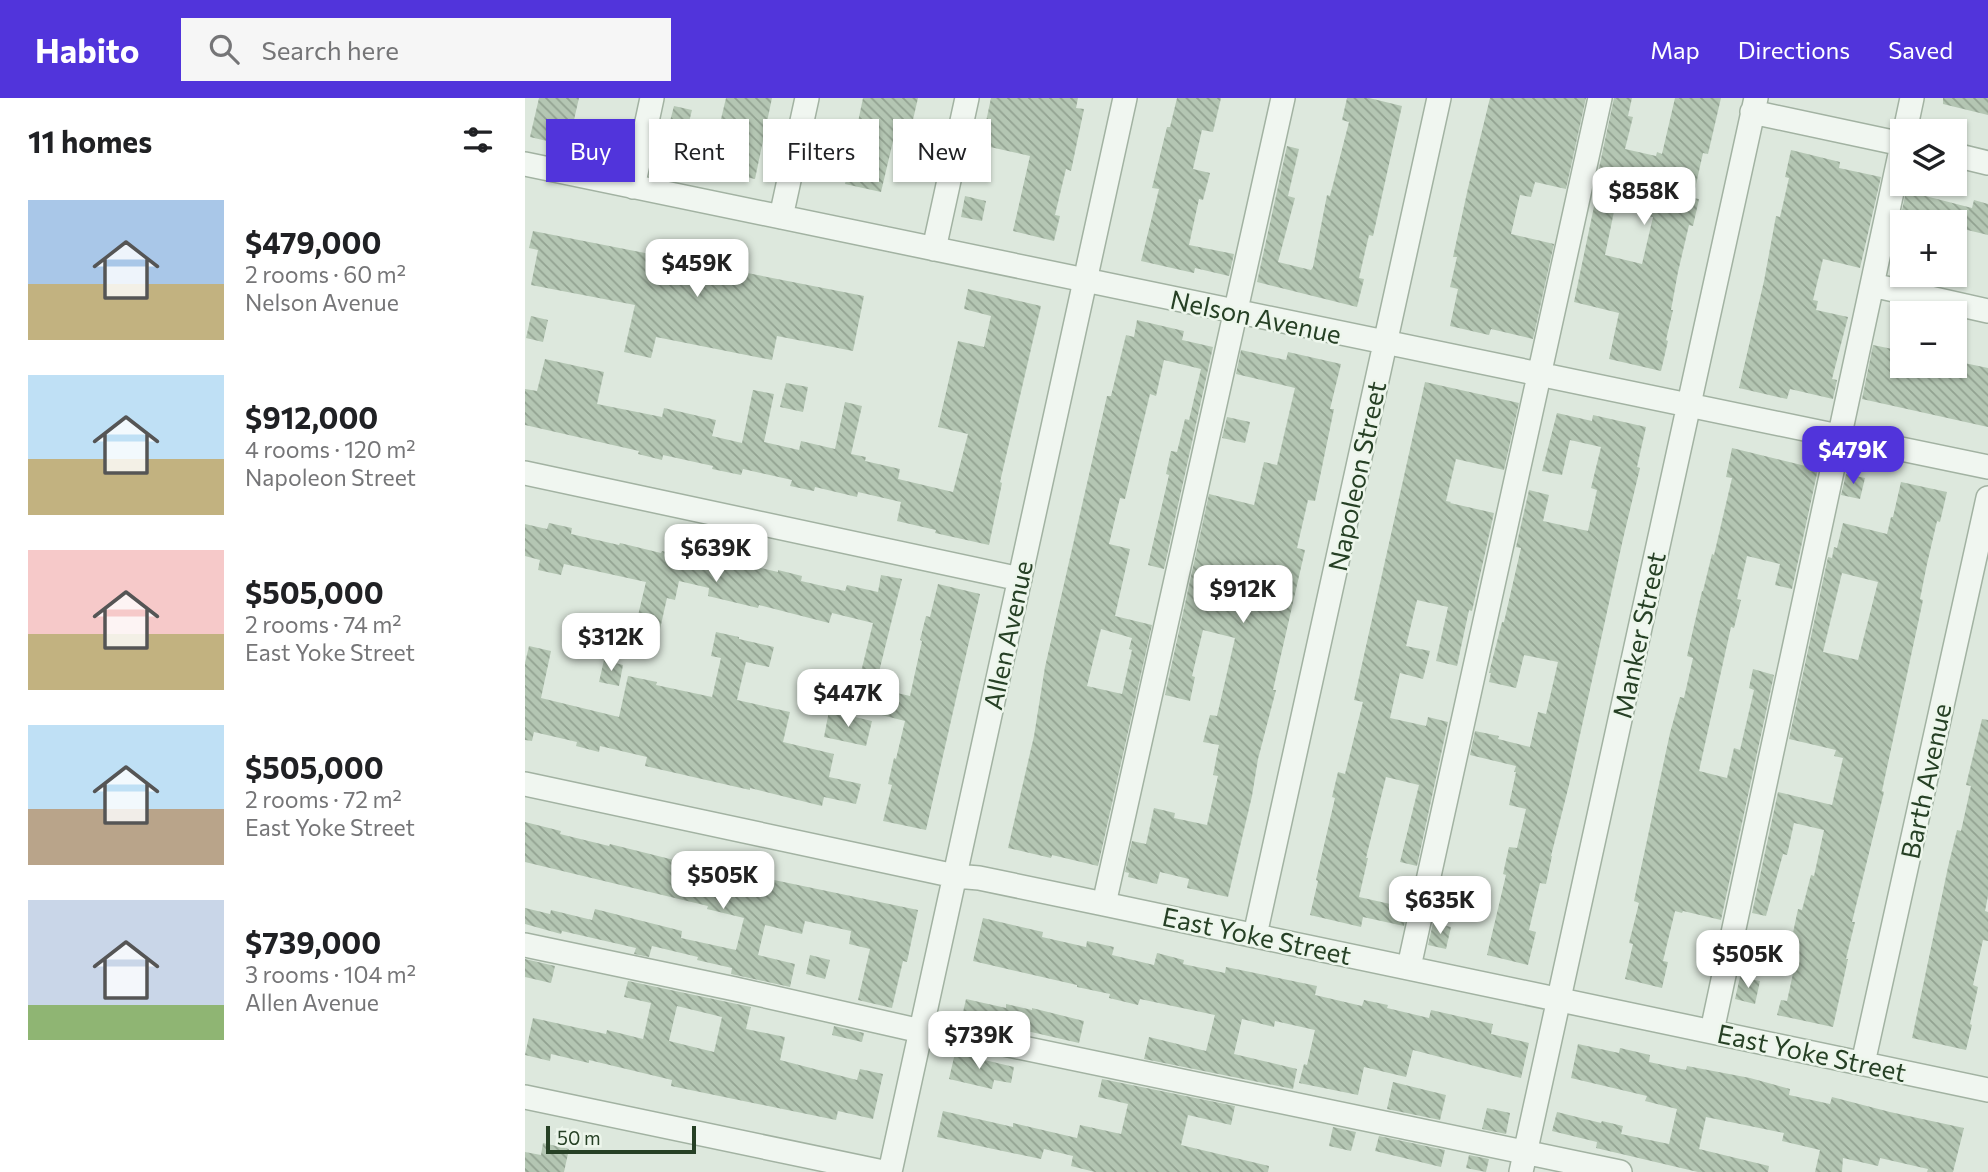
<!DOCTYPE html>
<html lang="en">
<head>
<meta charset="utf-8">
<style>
	:root { --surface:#fff; --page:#f6f6f6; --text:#202124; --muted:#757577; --accent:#5134db }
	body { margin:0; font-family:Commissioner,sans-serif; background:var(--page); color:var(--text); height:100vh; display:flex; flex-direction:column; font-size:26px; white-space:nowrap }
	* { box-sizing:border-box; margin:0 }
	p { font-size:23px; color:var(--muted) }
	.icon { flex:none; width:38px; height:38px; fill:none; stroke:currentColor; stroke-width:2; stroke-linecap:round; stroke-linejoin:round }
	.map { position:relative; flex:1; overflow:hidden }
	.panel { display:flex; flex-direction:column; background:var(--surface); width:525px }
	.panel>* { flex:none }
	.top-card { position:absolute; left:21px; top:21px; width:665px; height:63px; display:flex; gap:14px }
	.fabs { position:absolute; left:1365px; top:21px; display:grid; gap:14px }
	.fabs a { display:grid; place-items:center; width:77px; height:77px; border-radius:0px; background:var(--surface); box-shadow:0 2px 5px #0004; font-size:35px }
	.scale { position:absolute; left:21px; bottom:18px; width:150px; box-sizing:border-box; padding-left:7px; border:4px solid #264025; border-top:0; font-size:19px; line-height:24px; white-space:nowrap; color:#264025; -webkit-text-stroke:5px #edf6ec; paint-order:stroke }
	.price { position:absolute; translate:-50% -60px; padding:0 16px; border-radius:14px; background:#fff; color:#222; font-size:23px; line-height:46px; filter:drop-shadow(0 2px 4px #0008) }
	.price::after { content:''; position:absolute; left:50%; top:42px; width:21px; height:16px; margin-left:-10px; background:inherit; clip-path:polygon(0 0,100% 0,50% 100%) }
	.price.selected { background:var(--accent); color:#fff }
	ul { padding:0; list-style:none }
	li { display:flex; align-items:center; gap:21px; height:175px; padding:0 28px }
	li span { display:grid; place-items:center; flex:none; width:196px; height:140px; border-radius:0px; color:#555 }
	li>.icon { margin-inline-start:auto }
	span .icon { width:84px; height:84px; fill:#fffc; stroke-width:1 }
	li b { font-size:30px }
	h2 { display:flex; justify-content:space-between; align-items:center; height:84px; padding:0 28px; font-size:30px }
	.pill { padding:0 24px; border-radius:0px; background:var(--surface); box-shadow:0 2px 5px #0004; font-size:24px; line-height:63px }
	.pill.selected { background:var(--accent); color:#fff }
	header { display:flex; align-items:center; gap:42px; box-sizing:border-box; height:98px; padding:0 35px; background:var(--accent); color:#fff }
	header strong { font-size:33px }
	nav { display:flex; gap:38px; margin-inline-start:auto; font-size:24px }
	.search { width:490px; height:63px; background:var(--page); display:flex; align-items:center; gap:18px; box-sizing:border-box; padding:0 24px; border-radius:0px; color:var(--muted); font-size:26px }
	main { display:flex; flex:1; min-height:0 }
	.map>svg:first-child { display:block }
	.building { fill:url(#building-back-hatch); fill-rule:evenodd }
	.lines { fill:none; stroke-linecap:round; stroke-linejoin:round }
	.minor-casing { stroke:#a2b2a2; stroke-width:26 }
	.minor { stroke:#f0f6f0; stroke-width:23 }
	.labels { text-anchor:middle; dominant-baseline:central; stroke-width:5; stroke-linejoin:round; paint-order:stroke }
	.street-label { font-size:26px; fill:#264025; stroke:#edf6ec }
</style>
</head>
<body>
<header>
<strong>Habito</strong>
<div class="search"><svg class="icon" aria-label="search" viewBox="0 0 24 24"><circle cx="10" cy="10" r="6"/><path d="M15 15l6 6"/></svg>Search here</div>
<nav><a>Map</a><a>Directions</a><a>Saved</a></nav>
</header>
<main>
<section class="panel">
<h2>11 homes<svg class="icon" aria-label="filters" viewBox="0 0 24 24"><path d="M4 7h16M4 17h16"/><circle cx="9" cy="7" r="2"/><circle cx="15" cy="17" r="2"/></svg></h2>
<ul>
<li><span style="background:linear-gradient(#a9c7e8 60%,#c2b280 0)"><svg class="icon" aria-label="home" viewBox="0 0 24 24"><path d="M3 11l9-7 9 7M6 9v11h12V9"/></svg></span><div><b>$479,000</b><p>2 rooms · 60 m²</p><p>Nelson Avenue</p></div></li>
<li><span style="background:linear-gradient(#bfe0f5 60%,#c2b280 0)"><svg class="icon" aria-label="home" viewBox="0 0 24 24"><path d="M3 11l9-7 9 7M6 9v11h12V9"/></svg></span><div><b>$912,000</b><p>4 rooms · 120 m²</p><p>Napoleon Street</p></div></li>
<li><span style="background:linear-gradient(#f6c9c9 60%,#c2b280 0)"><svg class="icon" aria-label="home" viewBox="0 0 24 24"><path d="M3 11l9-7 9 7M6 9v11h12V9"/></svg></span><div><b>$505,000</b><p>2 rooms · 74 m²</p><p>East Yoke Street</p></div></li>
<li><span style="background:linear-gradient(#bfe0f5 60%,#b9a48a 0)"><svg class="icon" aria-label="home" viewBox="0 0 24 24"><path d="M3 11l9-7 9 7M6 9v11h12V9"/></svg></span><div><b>$505,000</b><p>2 rooms · 72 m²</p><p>East Yoke Street</p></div></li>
<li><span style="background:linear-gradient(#c9d6e8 75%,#8fb573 0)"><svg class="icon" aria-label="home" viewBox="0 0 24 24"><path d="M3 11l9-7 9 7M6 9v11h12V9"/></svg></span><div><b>$739,000</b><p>3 rooms · 104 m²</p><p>Allen Avenue</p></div></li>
</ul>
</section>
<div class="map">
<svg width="1463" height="1074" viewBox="0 0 1463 1074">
	<defs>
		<pattern id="building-back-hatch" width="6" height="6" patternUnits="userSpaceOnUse" patternTransform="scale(1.75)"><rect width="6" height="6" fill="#b4c6b3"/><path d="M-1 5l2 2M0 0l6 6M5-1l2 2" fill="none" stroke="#92a291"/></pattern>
	</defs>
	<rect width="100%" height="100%" fill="#dde8dd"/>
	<!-- building -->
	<path class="building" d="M14,0H54L43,48L5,39Z
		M201,0H247L230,81L179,70L186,41L191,42Z
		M338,0H393L384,39L370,35L356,94L320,86Z
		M466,0H553L551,10L559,11L546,73L541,71L530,117L535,118L529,143L488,133L505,58L456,47Z
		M652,0H696L688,34L677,32L668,71L685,75L678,102L674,101L664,147L709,156L704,178L670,170L669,175L616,163L634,91L627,90L642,29H645Z
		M822,0H844L877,8L848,138L844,137L834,180L839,181L832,209L732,184L762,48L774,51L763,98L770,100L753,164L786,172L788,169L802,97L805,98L824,24L817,22Z
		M965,0H1061L1041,91L1010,84L1006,99L995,97L986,136L1029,146L1008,241L966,231L964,237L925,228L933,191L925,189L932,159H928L943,90Z
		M1089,0H1107L1103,18L1108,19L1100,51L1131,58L1132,54L1137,56L1150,0H1196L1183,56L1178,55L1168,100L1174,101L1168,128L1164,127L1153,174L1146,212H1148L1141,242L1143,243L1136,273L1084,261L1094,215L1049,204L1071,99L1068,98ZM1097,75L1131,83L1123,118L1128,119L1117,166L1080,157Z
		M1418,0H1463V17L1418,6Z
		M149,8L167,12L162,32L144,27Z
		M138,30L156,34L151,53L133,49Z
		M1266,52L1315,64L1314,70L1356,79L1335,170L1298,161L1288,202L1293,203L1291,212L1323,219L1307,281L1312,282L1308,301L1265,291L1262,301L1214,290L1239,183L1251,118L1255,119L1264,80L1260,79Z
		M400,60L414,63L410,83L396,80Z
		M1381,93L1447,110L1449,102L1463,106V137L1430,129V124H1377V132L1373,131Z
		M440,98L461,103L457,123L436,119Z
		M8,133L339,198L328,253L252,238L247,262L131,239L126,260L99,254L110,207L6,187L13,152L4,150Z
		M443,191L516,208L475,384L477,385L464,447L410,435L411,432L372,423L376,404L333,394L332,399L290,389L289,393L265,388L267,382L218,371L216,377L187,371L188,368L138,357L137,362L113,356L114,353L0,327V291L12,293L20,261L79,274L72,306L137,319L139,310L191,322L187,338L217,345L228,292L249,296L239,344L274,352L276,343L310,351L320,304L337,308L326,356L341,359L340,363L375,371L373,381L428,394L443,336L413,329L433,243L459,249L466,218L439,211Z
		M6,218L23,222L18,244L1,240Z
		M612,222L659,233L657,242L688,249L639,471L623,467L644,377L641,376L646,353L652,354L660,321L664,322L676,271L639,262L631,298L625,296L600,401L595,400L584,446L605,451L590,518L627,527L573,768L527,757L526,760L483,750L509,638L520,569L582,298H586L601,237L609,239ZM576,531L607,540L604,551L607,552L597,596L562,588Z
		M1348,247L1377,253V268H1430V263L1463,270V329L1337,301Z
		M716,252L761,262L763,254L816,266L805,311H809L790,403L783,402L772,450L780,452L748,592H751L733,661L727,698L703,799L662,790L664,781L635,774L632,786L603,779L604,775L600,774L607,743L621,746L629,710L650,715L649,720L682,727L693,678L688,677L694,647L678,644L685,617L692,618L710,540L678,532L667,578L670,579L665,603L640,597L684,396L729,407L739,364L752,367L770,290L711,276Z
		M900,284L994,305L979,372L931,361L921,403L926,404L925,405L969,415L947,513L944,512L932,568L911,563L923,509L892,502L881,548L905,553L898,581L875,575L865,620L901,628L903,619L923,624L892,768L875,764L894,687L861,679L841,760H843L834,799L883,810L879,828L838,819L836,829L785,817L793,783L791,782L810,700L807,699L813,674L820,676L838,604L829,602Z
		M261,285L283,289L278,314L255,309Z
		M1032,315L1067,323L1068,317L1121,329L1112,369L1115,370L1098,441L1044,687L1026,758H1027L1021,786L1015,785L1004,832L1011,834L1003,867L962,857L981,777L978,776L984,749L992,750L1001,711L984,707L991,674H989L991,668L945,657L950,633L974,638L973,641L1005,649L1013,614L1021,616L1033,564L999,557L991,590L964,584L966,575H964L977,524H979L996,450L991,449L1004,392L1024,397L1018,423L1063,433L1072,392L1066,390L1076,349L1045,342L1037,377L1017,373Z
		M702,319L725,324L720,345L697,340Z
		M1207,350L1293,371L1267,491L1250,487L1255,466L1222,458L1212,501L1216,502L1209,530L1206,529L1174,673L1202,680L1209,650L1215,652L1229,592L1224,590L1228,571L1249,577L1196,822L1158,813L1157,815L1150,813L1138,863L1143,864L1137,890L1100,881L1108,846L1104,845L1114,805L1109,803L1145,635L1155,599L1159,600L1168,560L1162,558L1177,493H1178L1187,456L1189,457L1207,380L1201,379Z
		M1321,376L1340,380L1335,401L1316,397Z
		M1376,384L1422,394L1415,424L1412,423L1402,466L1395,501L1398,502L1357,693L1359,694L1327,824H1330L1321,861H1323L1308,929L1252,917L1256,902L1262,903L1269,871L1226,861L1231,841L1265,849L1273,811L1277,812L1286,777L1289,778L1299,732L1269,725L1262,757L1258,756L1241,818L1227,815L1253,694L1307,707L1318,660L1309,658L1311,652L1264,641L1303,459L1307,460L1309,449L1312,450L1318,425L1362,436L1366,419H1368ZM1317,475L1353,484L1333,562L1298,554Z
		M24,425L47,430L46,436L94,447L95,445L136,455L137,453L217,471L218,466L253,474V472L277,478L276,483L320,493L322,487L353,494L356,477L377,481L353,578L336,574L348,525L307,515L304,525L234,507L233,510L183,498L184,490L154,483L150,502L142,500L133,540L109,534L121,484L39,466L36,477L13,472L15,462L0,458V426L22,431Z
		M413,486L455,496L401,732L358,723L367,687L363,686L369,660L371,661L380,623L337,612L342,588L385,598L397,543L395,542L401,518L405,519Z
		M191,534L214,539V541L249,549L244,569L221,564L212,602L265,614L258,644L309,656L304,679L336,686L331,706L299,699L297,708L225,690V692L120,668L122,659L75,648L74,654L51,648L52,644L9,634L7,643L0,642V565L4,548L26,553L16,600L94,619L103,578L132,584L131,587L187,599L196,560L186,558Z
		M79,562L98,567L94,588L74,584Z
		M304,613L347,623L341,648L299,639Z
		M1457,621L1463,622V798L1460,813L1463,814V843L1458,842L1448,887L1453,889L1445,926L1447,927L1441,952L1387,940L1423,769L1432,732L1436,733L1446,688L1441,687Z
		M0,724L36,733L35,736L84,748L85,746L161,765L192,770L393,812L382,864L378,863L367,910L333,902L345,851L324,846L326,833L280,823L277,836L240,827L233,857L270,866L265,889L206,876L207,870L172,862L173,859L127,848L124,859L109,856L111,850L37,833L36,836L0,826V810L25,816L26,812L67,822L70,811L157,833L156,840L211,852L219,820L182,811L183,808L0,764Z
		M458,820L518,834L517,839L561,849L562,843L589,849L587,857L629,867L632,855L659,862L658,866L700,875L701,869L792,888L790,897L837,908L839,902L863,907L862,910L904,920L906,912L968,926L966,936L1004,945L996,980L888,952L881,979L839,969L833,997L774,985L779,966L782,967L790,932L750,923L749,929L717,921L709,956L772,971L768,991L619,961L624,939L681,953L690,917L615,901L613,907L584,900L585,896L552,889V887L448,863Z
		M908,825L926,829L921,851L903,847Z
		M285,857L305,862L300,881L281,876Z
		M0,861L30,868L26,885L0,879Z
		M1215,879L1235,883L1230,906L1210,901Z
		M103,883L226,909L221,931L260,939L255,962L332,982L335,971L358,976L348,1021L313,1013L311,1022L146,988L147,982L64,962V965L26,956L25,963L0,957L8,920L81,936L82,932L118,941L126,905L99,899ZM152,908L197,919L189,954L144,943Z
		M441,901L481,910V906L507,912V910L559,923L554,945L458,923V927L436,923Z
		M309,928L339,935L337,944L307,937Z
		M1053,946L1094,955L1095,950L1125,957L1124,964L1161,972L1162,968L1225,980L1265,991L1264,997L1305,1006L1307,999L1365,1014L1439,1030L1428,1074H1402L1403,1071L1355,1060L1353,1068L1318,1060L1317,1074H1290L1295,1052L1257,1043L1259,1035L1181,1019L1174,1051L1244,1068L1243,1074H1173L1071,1050L1072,1044L1027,1033L1032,1014L1076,1025L1077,1023L1098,1028L1096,1036L1144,1046L1152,1011L1120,1003L1122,998L1046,980Z
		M430,955L489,969L486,985L469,982L467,991L424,981Z
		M577,981L710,1008L706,1027L663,1017L656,1047L744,1068L743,1074H570L546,1068L548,1058L519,1051L516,1061L412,1039L418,1013L488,1029V1025L552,1040L555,1027L596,1036L603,1006L573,999Z
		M868,984L921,997L915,1022L862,1011Z
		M962,1010L985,1015L981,1036L957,1031Z
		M808,1029L831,1034L826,1053L804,1048Z
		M854,1038L920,1052L916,1069L850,1053Z
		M18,1045L44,1051L39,1074H0V1054L16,1057Z
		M944,1057L964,1061L961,1074L941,1070Z"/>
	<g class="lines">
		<!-- minor casing -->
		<g class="minor-casing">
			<path id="minor" d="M1227,14L1377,46
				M1380,33L1387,0
				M1430,57L1463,65
				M0,66L1463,369
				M108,89L127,0
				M256,119L282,0
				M409,151L442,0
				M1347,187L1463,213
				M0,375L495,481
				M0,686L430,778L454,780L579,806L1463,992
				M579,806L758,0
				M730,837L914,0
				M0,847L210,891L396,933
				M884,869L1075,0
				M397,929L1095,1074
				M1187,933L1377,47
				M1338,965L1463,400
				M0,999L358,1074
				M365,1074L600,0
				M996,1074L1231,0"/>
		</g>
		<!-- minor -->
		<use href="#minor" class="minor"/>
	</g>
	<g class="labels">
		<!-- street labels -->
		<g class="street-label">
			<text transform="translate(731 218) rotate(12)">Nelson Avenue</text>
			<text transform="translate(831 378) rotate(-78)">Napoleon Street</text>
			<text transform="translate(482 537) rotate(-78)">Allen Avenue</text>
			<text transform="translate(1113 537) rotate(-78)">Manker Street</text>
			<text transform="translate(1400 683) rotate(-78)">Barth Avenue</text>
			<text transform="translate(732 837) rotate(12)">East Yoke Street</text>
			<text transform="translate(1287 954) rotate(12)">East Yoke Street</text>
		</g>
	</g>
</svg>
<div class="fabs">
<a><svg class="icon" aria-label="layers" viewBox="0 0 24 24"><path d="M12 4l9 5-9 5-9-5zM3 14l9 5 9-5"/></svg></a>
<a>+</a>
<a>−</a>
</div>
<div class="scale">50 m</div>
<b class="price" style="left:1119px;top:129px">$858K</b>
<b class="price" style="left:172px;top:201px">$459K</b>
<b class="price selected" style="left:1328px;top:388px">$479K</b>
<b class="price" style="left:191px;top:486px">$639K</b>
<b class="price" style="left:718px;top:527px">$912K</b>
<b class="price" style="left:86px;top:575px">$312K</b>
<b class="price" style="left:323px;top:631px">$447K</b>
<b class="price" style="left:198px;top:813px">$505K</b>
<b class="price" style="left:915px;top:838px">$635K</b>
<b class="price" style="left:1223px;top:892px">$505K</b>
<b class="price" style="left:454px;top:973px">$739K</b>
<div class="top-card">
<a class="pill selected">Buy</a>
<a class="pill">Rent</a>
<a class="pill">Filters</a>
<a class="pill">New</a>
</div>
</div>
</main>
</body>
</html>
